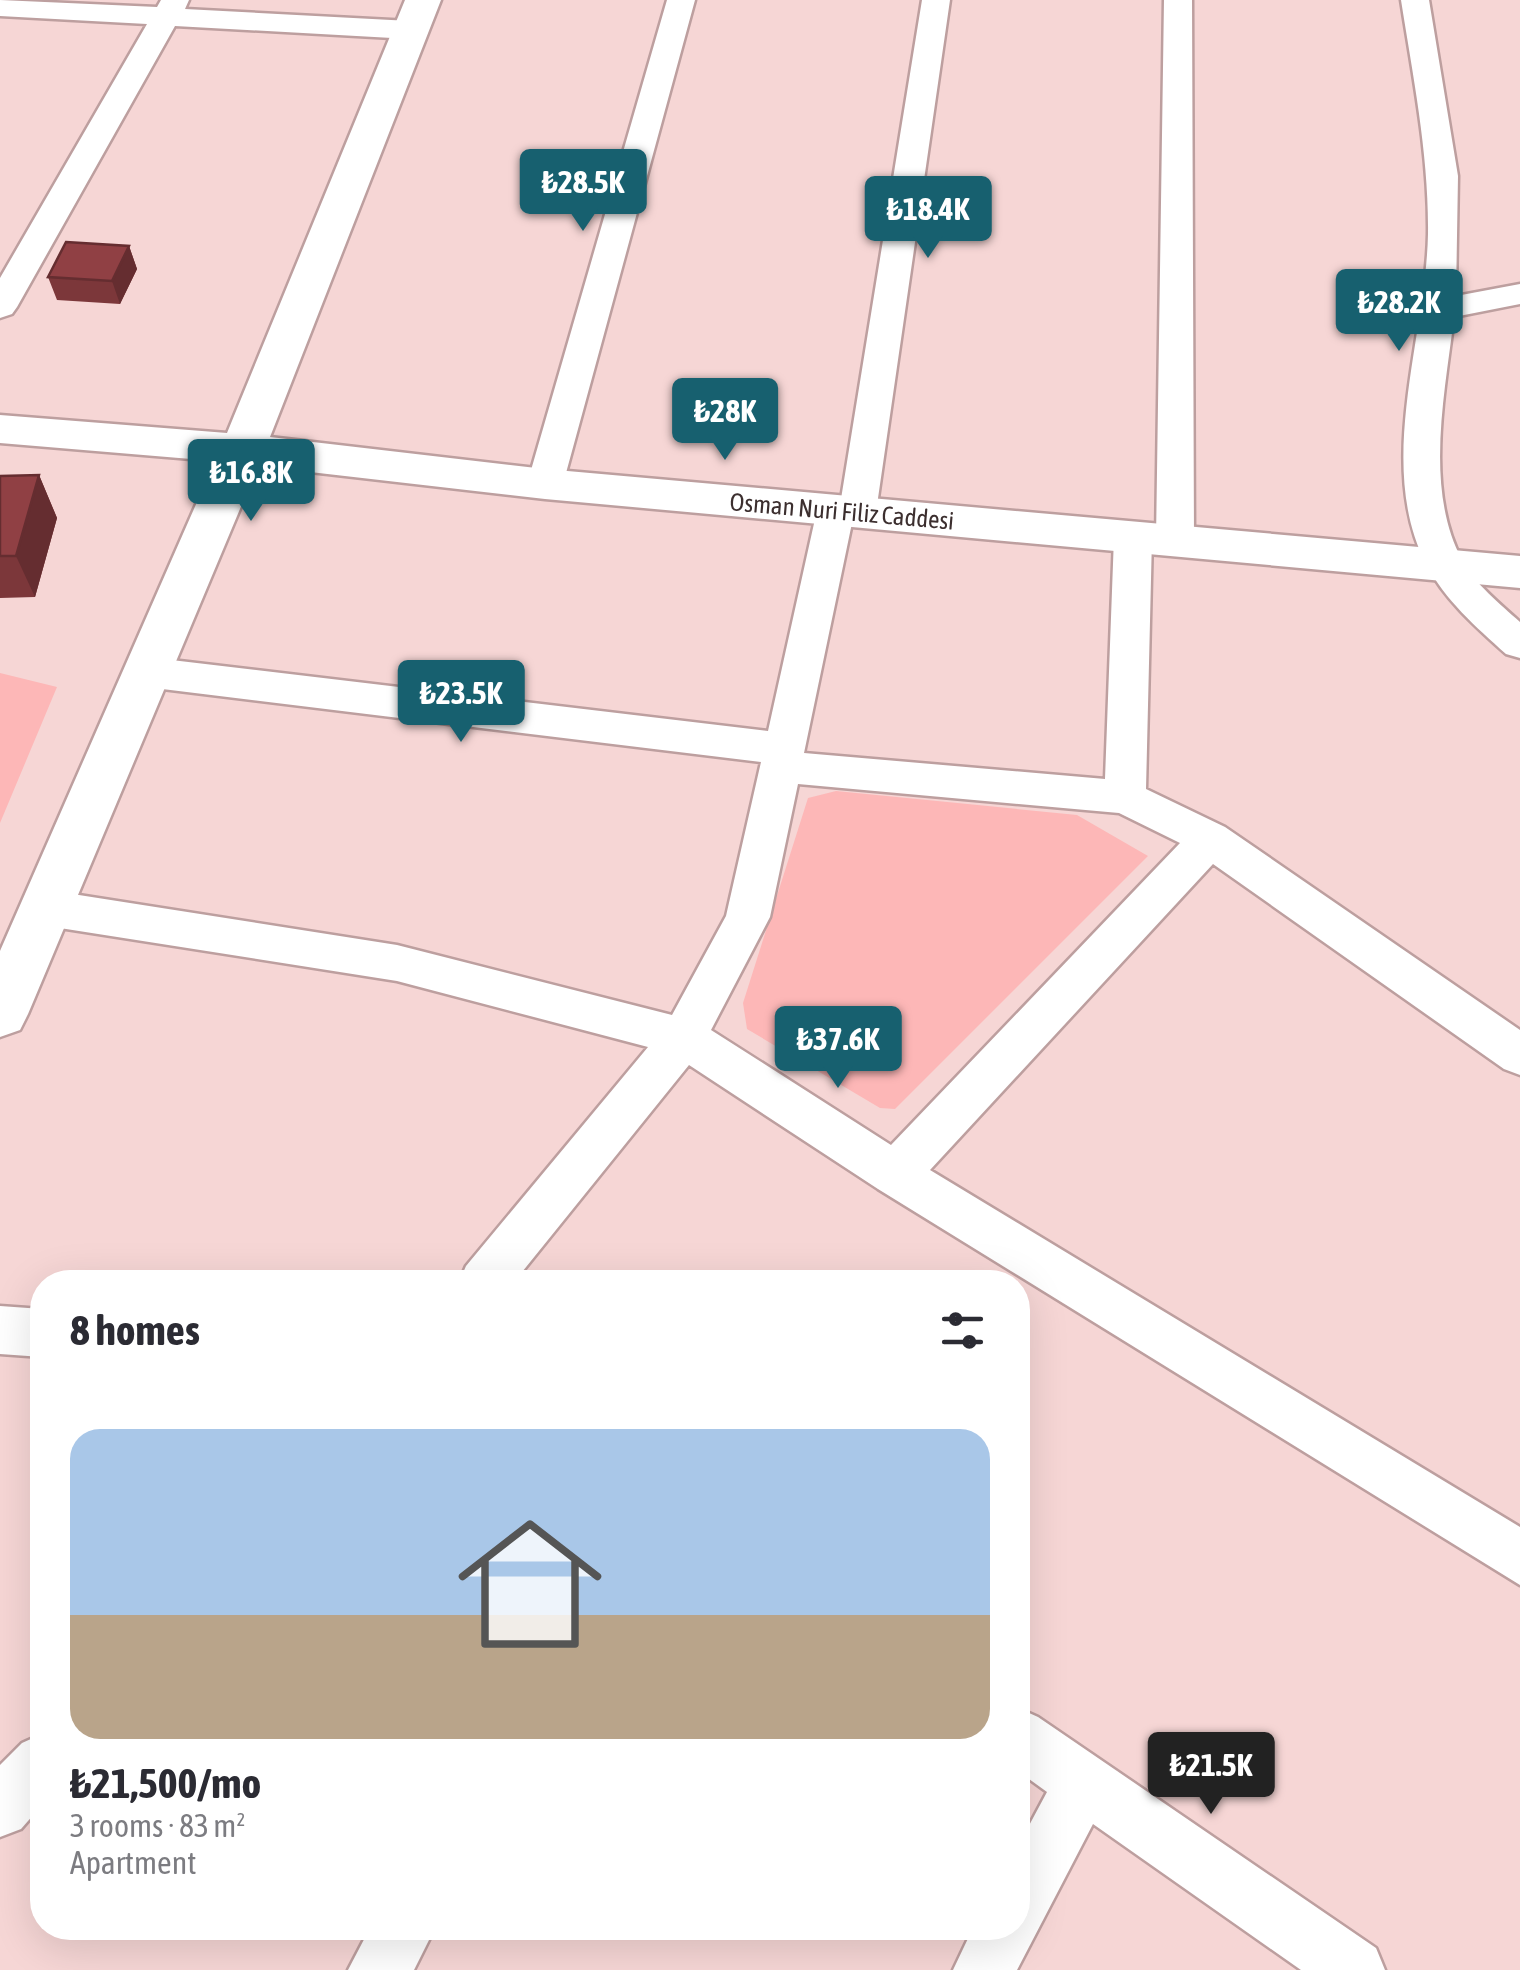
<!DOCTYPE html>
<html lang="en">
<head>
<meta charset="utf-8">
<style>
	:root { --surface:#fff; --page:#f2f2f3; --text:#2b2b33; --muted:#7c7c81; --line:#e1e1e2; --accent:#17606f }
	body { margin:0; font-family:"Asap Condensed",sans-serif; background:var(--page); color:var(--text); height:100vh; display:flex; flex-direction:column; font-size:38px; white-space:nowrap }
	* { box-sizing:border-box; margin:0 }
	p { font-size:32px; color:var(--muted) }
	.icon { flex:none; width:55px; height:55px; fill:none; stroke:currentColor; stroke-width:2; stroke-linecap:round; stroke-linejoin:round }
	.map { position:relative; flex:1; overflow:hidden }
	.sheet { position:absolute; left:30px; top:1270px; width:1000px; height:670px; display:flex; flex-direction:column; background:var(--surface); border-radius:40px; box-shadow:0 10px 40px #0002 }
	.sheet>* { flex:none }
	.price { position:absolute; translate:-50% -85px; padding:0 22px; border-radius:10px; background:var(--accent); color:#fff; font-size:32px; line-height:65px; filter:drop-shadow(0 2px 5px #0008) }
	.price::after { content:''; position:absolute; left:50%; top:60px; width:30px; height:22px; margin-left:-15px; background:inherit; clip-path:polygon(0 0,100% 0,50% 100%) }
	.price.current { background:#222; color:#fff }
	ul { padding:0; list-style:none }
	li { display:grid; align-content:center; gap:20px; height:530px; padding:0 40px }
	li+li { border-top:2px solid var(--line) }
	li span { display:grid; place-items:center; height:310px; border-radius:30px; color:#555 }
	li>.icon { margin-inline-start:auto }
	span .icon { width:180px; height:180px; fill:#fffc; stroke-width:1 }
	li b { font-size:42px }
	h2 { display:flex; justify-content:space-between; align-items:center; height:120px; padding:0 40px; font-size:42px }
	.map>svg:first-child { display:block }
	.green { fill:#fdb7b7 }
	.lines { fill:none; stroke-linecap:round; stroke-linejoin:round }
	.minor-casing { stroke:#bd9f9f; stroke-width:5 }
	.tertiary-casing { stroke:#bd9f9f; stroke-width:5 }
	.minor { fill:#fff; fill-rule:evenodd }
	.tertiary { fill:#fff; fill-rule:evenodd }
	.wall { fill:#7c373a }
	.shaded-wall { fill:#652d30 }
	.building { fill:#904044; stroke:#652d30; stroke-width:2.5 }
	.labels { text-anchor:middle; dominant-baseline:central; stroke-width:10; stroke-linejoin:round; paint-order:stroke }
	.street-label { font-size:25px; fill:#3c2f2f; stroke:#fff }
</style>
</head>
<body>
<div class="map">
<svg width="1520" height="1970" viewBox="0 0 1520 1970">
	<rect width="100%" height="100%" fill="#f6d6d5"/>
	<!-- green -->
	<path class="green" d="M0,673L57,687L0,823Z
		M836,791L1077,815L1148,856L895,1109L880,1108L747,1029L743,1003L808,798Z"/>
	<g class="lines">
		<!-- minor casing -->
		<g class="minor-casing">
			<path id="minor" d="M0,0L157,7L161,0H189L185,9L410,21L425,30L410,39L175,26L17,307L12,314L0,318V278L147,24L0,16Z
				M667,0H695L563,484L558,493L545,496L532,493L527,484Z
				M922,0H950L876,512L870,521L852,523L804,753L1105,779L1114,537L1120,528L1133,524L1146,528L1152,537L1146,789L1225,827L1520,1030V1075L1504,1069L1213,864L930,1170L1520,1527V1585L878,1189L689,1065L514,1282H459L466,1266L648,1047L397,981L47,926L32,920L25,908L32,896L47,890L397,945L672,1015L726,916L761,762L146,687L132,682L126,672L132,662L146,657L768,731L817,510L823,501L841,499ZM798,784L1119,813L1180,843L891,1145L711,1030L770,917Z
				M1164,0H1192L1194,540L1188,549L1175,553L1162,549L1156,540Z
				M1401,0H1429L1458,176L1456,296L1520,284V304L1454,317C1445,393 1424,489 1462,560C1475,584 1500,604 1520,622V658L1506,654C1476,627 1445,600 1426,564C1375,464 1426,338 1428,234C1429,155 1413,77 1401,0Z
				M0,1306L42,1309V1357L0,1354Z
				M1018,1708L1038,1717L1376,1948L1385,1970H1301L1093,1824L1017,1970H953L973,1928H1018V1846L1047,1792L1018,1771Z
				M42,1734V1805L21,1829L0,1837V1765L22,1743Z
				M370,1928H435L414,1970H348Z"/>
		</g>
		<!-- tertiary casing -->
		<g class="tertiary-casing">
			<path id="tertiary" d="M405,0H441L270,437L545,469L1520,556V588L545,499L258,466L28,1014L20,1030L0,1037V951L215,461L0,443V415L227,433Z"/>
		</g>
		<!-- minor -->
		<use href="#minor" class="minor"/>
		<!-- tertiary -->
		<use href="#tertiary" class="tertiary"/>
	</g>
	<!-- wall -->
	<path class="wall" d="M129,246L137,269L120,304L57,300L48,277Z
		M39,475L57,518L35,597L0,598V476Z"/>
	<!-- shaded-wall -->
	<path class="shaded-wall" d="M129,246L137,269L120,304L112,281Z
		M39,475L57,518L35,597L16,556Z"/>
	<!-- building -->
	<path class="building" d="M66,242L129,246L112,281L48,277Z
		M39,475L16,556H0V476Z"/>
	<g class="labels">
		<!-- street labels -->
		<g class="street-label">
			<text transform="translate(842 511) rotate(5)">Osman Nuri Filiz Caddesi</text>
		</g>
	</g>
</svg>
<b class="price" style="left:583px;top:234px">₺28.5K</b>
<b class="price" style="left:928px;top:261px">₺18.4K</b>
<b class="price" style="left:1399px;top:354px">₺28.2K</b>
<b class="price" style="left:725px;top:463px">₺28K</b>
<b class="price" style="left:251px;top:524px">₺16.8K</b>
<b class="price" style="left:461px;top:745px">₺23.5K</b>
<b class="price" style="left:838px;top:1091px">₺37.6K</b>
<b class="price current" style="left:1211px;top:1817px">₺21.5K</b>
<section class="sheet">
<h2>8 homes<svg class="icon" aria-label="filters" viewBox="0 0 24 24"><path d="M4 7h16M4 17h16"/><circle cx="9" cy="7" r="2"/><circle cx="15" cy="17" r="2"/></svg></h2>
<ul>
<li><span style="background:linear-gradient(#a9c7e8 60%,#b9a48a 0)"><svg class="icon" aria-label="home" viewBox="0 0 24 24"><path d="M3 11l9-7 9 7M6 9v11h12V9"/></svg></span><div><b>₺21,500/mo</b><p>3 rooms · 83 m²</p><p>Apartment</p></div></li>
</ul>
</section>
</div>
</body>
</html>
